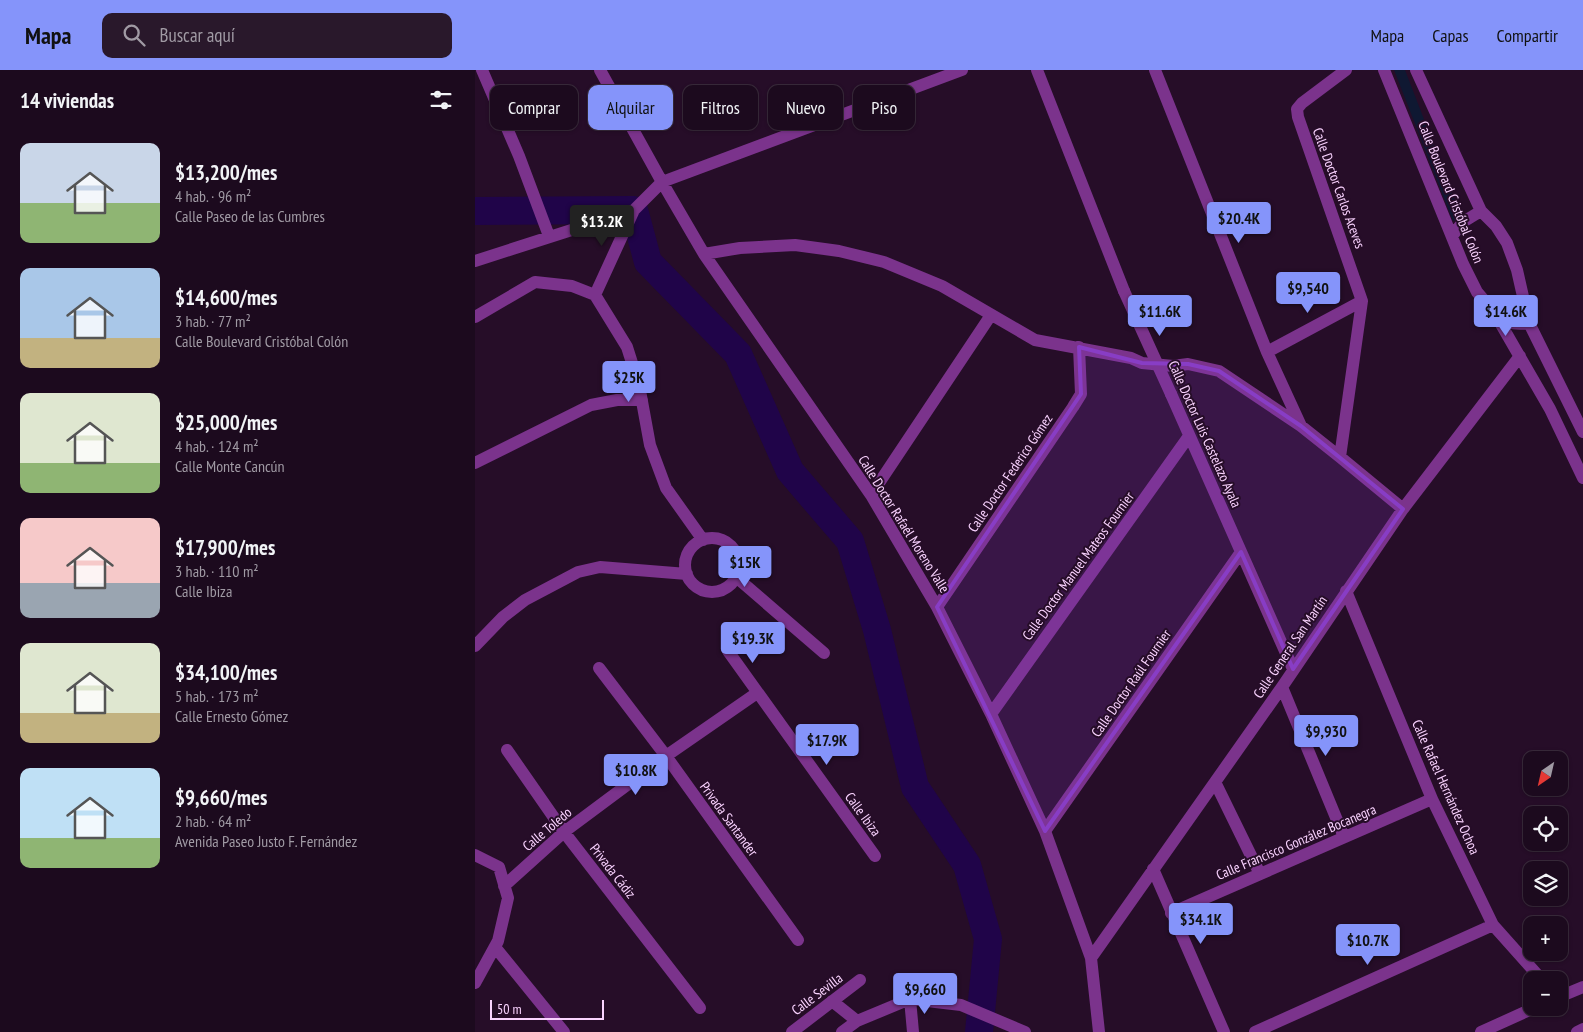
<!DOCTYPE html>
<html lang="es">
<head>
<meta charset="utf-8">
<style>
	:root { --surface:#1c0a1e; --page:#29182b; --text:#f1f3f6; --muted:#a09aa4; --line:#3a2b3c; --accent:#8594fa }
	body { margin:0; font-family:"PT Sans Narrow",sans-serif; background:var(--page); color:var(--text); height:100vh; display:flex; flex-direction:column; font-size:19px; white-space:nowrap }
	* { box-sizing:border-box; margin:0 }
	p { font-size:16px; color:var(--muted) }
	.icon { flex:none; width:28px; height:28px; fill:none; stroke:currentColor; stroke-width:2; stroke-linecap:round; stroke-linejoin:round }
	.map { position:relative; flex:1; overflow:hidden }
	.side { display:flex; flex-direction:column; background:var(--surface); width:475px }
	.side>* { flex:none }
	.guide { position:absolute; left:15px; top:15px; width:475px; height:45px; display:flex; gap:10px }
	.needle { width:32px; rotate:214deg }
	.buttons { position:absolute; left:1048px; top:681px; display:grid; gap:10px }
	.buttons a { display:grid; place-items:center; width:45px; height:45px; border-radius:10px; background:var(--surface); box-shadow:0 1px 4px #0004,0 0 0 1px var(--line); font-size:25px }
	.scale { position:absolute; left:15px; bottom:12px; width:114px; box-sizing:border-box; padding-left:5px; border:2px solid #fad3ff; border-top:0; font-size:14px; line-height:18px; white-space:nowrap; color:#fad3ff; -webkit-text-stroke:4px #260d28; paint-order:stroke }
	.price { position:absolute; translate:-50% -42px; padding:0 11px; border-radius:5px; background:var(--accent); color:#111; font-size:16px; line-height:32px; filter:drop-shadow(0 1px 2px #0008) }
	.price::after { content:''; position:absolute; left:50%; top:30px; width:15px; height:11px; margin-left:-8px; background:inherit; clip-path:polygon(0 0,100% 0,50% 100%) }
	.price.current { background:#222; color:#fff }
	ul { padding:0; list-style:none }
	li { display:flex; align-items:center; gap:15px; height:125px; padding:0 20px }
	li span { display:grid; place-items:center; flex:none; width:140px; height:100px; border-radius:10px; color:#555 }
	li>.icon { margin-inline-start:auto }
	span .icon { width:60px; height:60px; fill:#fffc; stroke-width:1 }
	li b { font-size:21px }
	h2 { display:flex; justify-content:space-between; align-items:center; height:60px; padding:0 20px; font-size:21px }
	.chip { padding:0 18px; border-radius:10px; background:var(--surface); box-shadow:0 1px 4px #0004,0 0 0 1px var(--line); font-size:18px; line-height:45px }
	.chip.current { background:var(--accent); color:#111 }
	header { display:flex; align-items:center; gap:30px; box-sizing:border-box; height:70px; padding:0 25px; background:var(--accent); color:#111 }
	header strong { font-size:24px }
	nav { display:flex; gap:28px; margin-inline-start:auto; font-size:18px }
	.search { width:350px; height:45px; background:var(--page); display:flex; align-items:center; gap:12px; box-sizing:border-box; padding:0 18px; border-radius:10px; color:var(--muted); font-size:19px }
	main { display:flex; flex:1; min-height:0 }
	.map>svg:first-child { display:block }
	.green { fill:#0f1832 }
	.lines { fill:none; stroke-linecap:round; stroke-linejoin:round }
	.river { stroke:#200449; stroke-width:28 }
	.minor { stroke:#7b338c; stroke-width:12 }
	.minor-bridge { stroke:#7b338c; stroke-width:12 }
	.marked { fill:#883dc5; fill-opacity:0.2; stroke:#883dc5; stroke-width:4; stroke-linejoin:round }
	.labels { text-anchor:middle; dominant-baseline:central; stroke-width:4; stroke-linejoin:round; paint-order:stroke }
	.street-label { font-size:14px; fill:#fad3ff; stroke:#260d28 }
</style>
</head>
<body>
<header>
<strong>Mapa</strong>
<div class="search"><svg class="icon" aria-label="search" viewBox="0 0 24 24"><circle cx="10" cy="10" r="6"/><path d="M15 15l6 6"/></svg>Buscar aquí</div>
<nav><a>Mapa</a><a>Capas</a><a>Compartir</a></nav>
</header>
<main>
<section class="side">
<h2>14 viviendas<svg class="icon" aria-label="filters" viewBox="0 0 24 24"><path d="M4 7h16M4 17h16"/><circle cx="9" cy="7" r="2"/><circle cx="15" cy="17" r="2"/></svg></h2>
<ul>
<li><span style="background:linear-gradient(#c9d6e8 60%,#8fb573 0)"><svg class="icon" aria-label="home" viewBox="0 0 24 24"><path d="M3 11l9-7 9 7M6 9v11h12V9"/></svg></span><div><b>$13,200/mes</b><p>4 hab. · 96 m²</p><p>Calle Paseo de las Cumbres</p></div></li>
<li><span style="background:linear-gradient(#a9c7e8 70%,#c2b280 0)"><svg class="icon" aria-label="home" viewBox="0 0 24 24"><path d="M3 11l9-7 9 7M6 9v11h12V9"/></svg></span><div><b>$14,600/mes</b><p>3 hab. · 77 m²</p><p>Calle Boulevard Cristóbal Colón</p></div></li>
<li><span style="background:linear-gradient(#dfe7d0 70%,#8fb573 0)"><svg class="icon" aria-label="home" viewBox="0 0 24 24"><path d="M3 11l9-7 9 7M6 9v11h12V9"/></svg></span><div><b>$25,000/mes</b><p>4 hab. · 124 m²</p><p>Calle Monte Cancún</p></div></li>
<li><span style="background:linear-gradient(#f6c9c9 65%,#9aa5b1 0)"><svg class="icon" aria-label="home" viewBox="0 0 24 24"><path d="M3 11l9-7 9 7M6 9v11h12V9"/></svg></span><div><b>$17,900/mes</b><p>3 hab. · 110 m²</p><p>Calle Ibiza</p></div></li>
<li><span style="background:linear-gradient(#dfe7d0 70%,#c2b280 0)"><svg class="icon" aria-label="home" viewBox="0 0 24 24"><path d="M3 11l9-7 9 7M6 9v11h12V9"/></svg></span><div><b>$34,100/mes</b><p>5 hab. · 173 m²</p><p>Calle Ernesto Gómez</p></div></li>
<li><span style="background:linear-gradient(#bfe0f5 70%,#8fb573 0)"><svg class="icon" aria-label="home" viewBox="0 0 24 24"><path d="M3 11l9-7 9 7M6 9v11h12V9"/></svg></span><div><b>$9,660/mes</b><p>2 hab. · 64 m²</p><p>Avenida Paseo Justo F. Fernández</p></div></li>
</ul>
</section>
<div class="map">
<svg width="1108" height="962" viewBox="0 0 1108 962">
	<rect width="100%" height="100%" fill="#260d28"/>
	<!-- green -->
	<path class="green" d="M919,0H930L987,148L978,151Z"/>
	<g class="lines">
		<!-- river -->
		<path class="river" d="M0,141L159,140L173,192L263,284L315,401L375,471L402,560L440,717L492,795L513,869L504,962"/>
		<!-- minor -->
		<path class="minor" d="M7,0L44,86L74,166
			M125,0L187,112L229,184L396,425L462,537L516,644L570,761L616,888L624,962
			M562,0L649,221
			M680,0L792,282L826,356
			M909,0L988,194L1002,222L1019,242L1075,339L1108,408
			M941,0L1006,141L1021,156L1032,173L1042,200L1054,253L1108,362
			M977,166L988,152L1006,141
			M229,184L265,178L320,175L364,181L409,192L467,216L560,270L656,288L667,293L698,296L713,294L744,301L826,356L865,387L928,439
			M0,191L159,140L187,112L487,0
			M120,225L159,140
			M1023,246C1032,254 1042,255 1054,253
			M0,247L60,212L97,216L120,225L152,277L164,315L175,375L191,418L228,470
			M792,282L887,231
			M696,324L818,599
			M865,387L887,231L823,47L822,39L827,33L871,0
			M0,393L116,335L142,330H167
			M396,425L516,245
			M210 495a27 27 0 1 1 54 0a27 27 0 1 1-54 0Z
			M261,507L349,583
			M871,521L957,729L1018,855L1067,910
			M462,537L598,337L606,324L604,277
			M0,576L28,547L50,530L103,502L125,497L212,504
			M253,581L400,786
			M124,598L191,686L323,870
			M807,617L869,767
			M516,644L714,366
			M32,680L89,762L225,938
			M740,712L785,804
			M570,761L766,482
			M0,785L24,797L33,828L23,871L0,913
			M678,799L749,962
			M29,816L89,762L191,686L282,623
			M696,843L957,729
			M20,877L89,962
			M616,888L807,617L928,439L1045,286
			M1084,927L1108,917
			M435,929L438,962
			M357,931L382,951
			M317,962L385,910
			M367,962L382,951L435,929L486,935L550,962
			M780,962L1018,855
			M1006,962L1059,938
			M1102,962L1108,959"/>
		<!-- minor-bridge -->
		<path class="minor-bridge" d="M649,221L696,324"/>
	</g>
	<!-- marked area -->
	<path class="marked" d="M604,277L667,293L713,294L744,301L826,356L928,439L818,599L766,482L570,761L462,537L606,324Z"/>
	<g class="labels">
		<!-- street labels -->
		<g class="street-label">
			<text transform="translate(864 118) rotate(70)">Calle Doctor Carlos Aceves</text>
			<text transform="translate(976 122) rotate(68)">Calle Boulevard Cristóbal Colón</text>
			<text transform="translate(730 364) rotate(66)">Calle Doctor Luis Castelazo Ayala</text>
			<text transform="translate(535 403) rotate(-56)">Calle Doctor Federico Gómez</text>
			<text transform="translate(429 454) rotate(58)">Calle Doctor Rafaél Moreno Valle</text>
			<text transform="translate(603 496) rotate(-54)">Calle Doctor Manuel Mateos Fournier</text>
			<text transform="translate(815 577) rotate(-56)">Calle General San Martín</text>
			<text transform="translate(656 613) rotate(-55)">Calle Doctor Raúl Fournier</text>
			<text transform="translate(971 717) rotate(66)">Calle Rafael Hernández Ochoa</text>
			<text transform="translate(388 744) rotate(54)">Calle Ibiza</text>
			<text transform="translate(254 749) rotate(54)">Privada Santander</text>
			<text transform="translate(72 759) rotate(-40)">Calle Toledo</text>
			<text transform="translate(821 772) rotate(-23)">Calle Francisco González Bocanegra</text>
			<text transform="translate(138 801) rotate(52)">Privada Cádiz</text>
			<text transform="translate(342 924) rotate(-37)">Calle Sevilla</text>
		</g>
	</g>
</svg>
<div class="buttons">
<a><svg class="needle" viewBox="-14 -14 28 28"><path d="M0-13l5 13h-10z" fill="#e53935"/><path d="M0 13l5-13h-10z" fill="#a09aa4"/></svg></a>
<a><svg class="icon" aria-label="locate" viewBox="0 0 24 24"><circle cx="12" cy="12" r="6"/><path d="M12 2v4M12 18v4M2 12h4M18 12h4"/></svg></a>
<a><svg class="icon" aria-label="layers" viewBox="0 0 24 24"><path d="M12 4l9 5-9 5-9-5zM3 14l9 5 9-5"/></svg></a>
<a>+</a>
<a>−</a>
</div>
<div class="scale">50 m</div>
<b class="price" style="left:764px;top:174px">$20.4K</b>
<b class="price current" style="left:127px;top:177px">$13.2K</b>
<b class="price" style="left:833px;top:244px">$9,540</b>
<b class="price" style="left:685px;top:267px">$11.6K</b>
<b class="price" style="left:1031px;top:267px">$14.6K</b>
<b class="price" style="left:154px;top:333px">$25K</b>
<b class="price" style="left:270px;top:518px">$15K</b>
<b class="price" style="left:278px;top:594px">$19.3K</b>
<b class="price" style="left:851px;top:687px">$9,930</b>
<b class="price" style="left:352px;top:696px">$17.9K</b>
<b class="price" style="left:161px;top:726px">$10.8K</b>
<b class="price" style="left:726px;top:875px">$34.1K</b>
<b class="price" style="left:893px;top:896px">$10.7K</b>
<b class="price" style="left:450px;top:945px">$9,660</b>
<div class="guide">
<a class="chip">Comprar</a>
<a class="chip current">Alquilar</a>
<a class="chip">Filtros</a>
<a class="chip">Nuevo</a>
<a class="chip">Piso</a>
</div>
</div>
</main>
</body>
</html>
